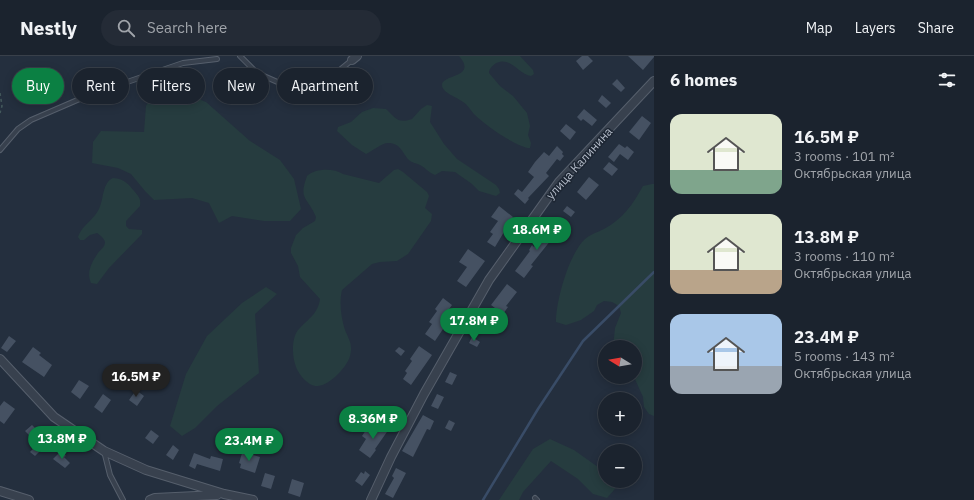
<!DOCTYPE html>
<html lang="en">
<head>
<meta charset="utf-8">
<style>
	:root { --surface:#1b232e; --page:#242b36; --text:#f1f3f6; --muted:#a0a4aa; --line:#39404a; --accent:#0b8043 }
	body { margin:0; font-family:"IBM Plex Sans",sans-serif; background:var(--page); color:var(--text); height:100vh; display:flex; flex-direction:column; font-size:15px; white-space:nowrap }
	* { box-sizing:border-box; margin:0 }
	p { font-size:13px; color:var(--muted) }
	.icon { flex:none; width:22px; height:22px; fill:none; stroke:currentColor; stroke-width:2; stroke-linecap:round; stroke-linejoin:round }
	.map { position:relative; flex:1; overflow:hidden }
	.drawer { display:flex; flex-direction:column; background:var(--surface); width:320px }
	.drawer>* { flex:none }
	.banner { position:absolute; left:12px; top:12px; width:380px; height:36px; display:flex; gap:8px }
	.needle { width:26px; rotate:281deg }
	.tools { position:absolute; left:598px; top:284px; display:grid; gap:8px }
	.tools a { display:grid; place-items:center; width:44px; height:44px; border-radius:50%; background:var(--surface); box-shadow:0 2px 10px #0003,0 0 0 1px var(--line); font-size:20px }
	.price { position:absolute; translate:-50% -34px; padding:0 9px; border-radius:14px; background:var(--accent); color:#fff; font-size:13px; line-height:26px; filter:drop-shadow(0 1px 2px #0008) }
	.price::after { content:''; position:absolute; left:50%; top:24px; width:12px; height:9px; margin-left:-6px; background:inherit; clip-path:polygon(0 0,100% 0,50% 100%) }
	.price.selected { background:#222; color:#fff }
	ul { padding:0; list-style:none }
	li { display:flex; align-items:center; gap:12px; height:100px; padding:0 16px }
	li span { display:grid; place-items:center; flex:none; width:112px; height:80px; border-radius:12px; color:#555 }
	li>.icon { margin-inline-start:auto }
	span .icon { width:48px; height:48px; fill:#fffc; stroke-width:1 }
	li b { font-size:17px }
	h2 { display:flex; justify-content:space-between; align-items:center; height:48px; padding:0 16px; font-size:17px }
	.tag { padding:0 14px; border-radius:18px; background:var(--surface); box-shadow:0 2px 10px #0003,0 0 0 1px var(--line); font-size:14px; line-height:36px }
	.tag.selected { background:var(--accent); color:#fff }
	header { display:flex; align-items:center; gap:24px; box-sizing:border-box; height:56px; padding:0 20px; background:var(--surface); border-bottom:1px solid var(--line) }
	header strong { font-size:19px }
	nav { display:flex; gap:22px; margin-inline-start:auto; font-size:14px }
	.search { width:280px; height:36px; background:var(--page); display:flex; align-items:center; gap:10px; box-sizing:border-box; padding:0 14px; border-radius:22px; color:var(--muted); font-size:15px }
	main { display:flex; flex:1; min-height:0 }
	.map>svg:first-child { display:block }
	.green { fill:#263c3f }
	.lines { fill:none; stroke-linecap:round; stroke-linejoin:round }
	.stream { stroke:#394c67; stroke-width:2.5 }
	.building { fill:#455162 }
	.service-casing { stroke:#565f6c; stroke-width:6 }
	.minor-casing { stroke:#565f6c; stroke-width:10 }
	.path { stroke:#44595c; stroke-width:1.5; stroke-dasharray:3 3; stroke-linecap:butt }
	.service { stroke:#38414e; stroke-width:4 }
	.minor { stroke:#38414e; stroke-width:8 }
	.labels { text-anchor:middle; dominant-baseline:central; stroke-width:3; stroke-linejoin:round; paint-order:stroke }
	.street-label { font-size:12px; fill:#b4bcc9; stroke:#1d2633 }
</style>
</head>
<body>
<header>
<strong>Nestly</strong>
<div class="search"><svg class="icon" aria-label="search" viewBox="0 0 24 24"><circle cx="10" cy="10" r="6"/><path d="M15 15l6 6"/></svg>Search here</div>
<nav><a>Map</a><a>Layers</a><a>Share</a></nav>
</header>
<main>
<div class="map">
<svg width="654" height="444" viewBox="0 0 654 444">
	<rect width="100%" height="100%" fill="#242f3e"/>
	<!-- green -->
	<path class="green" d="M459,0H520L533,14L534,18L531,20C518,18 511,0 496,7C492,10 489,13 489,17L500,30L513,40L527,57L530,70L528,79L531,87L530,92C517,92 484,68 475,59C471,55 468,49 463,46C457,41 442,37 442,29C442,18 478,22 459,0Z
		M183,37L206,46L250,85L280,104L294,123L301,153L290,165H264L232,160L219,167L209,147L192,142L154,144L145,135L131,118L118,112L92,107L93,86L101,75L144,76L146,50L152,40Z
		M427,49L432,50L430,66L444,88L457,103L496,129L499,133L500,137L496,140L479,135L472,128L455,116L442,115L435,119C429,117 426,112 420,109C416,107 412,107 409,104C402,97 401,87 388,87C382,87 372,95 366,98L352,89L337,75L338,71L351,66L362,56L373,52L386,53C396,62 397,68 412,63L421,53Z
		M398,113L403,116L427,136L429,140L425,152L432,158L431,165L408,198L397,205L380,206L372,208L342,234C339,247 341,261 345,274C349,284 353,288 350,300C347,311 330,329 318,330C309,331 299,319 296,311C292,301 291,281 299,273C308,263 318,258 320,243L300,221L298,210L291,197V192L296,179L303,172L315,165L316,161C308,141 298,144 307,120C315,112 334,112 343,118L379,127L394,114Z
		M113,122C125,123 128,128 135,136C139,141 141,143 140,150L126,165V170L129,173L142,174V178L109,212L97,228L91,227C86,216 92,206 98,197C100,194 105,191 105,186C104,182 100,179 97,177L90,179L84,184H80L78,181C82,169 94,164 99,153C104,143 102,127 113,122Z
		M652,128H654V360L649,358L644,351L643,341L634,321H635V291H613L615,272L621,257L619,250L612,246L604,245L597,249L594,255L581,264L566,269L556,266C556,244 569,198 585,183C591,178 598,176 604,173C623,163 633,148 643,130Z
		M266,231L277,238L255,258L259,317L217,350L195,372L182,380L170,370L186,318L207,280L242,247Z
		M550,383L574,394L605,416V425L621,426L607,442L593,438L578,423L551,405L523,436L519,444H499L533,393Z"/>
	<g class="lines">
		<!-- stream -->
		<path class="stream" d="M483,444L538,353L583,285L654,216"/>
	</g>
	<!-- building -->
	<path class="building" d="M582,0H588L593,5L583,14L576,5Z
		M628,0H654V1L643,14Z
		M617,23L625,32L621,36L612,28Z
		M602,39L611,47L606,52L598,45Z
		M584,53L597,64L592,70L583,63L581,65L577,61Z
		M642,60L651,67L639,84L629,76Z
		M566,68L576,76L570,84L560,75Z
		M619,88L625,92L627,90L634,96L628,104L620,98L614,106L608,101Z
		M557,90L563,96L562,98L564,100L560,105L557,103L546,117L549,120L528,142L529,143L525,148L514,138L518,133L522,136L534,121L528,116L535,106L544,96L549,100Z
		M609,106L618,113L612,120L603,113Z
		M589,121L599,129L586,144L577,136Z
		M499,150L513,161L495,191L487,186L493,178L490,176L498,165L491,161Z
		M567,150L575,156L571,161L563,155Z
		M551,168L560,175L556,180L555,179L531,209L533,210L524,222L515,215L530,195L529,194L532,189L534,191Z
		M468,193L485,205L466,231L457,225L467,211L459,206Z
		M507,228L517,236L506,250L508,251L503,258L491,249Z
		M443,242L452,249L442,263L447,267L435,285L425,278L432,268L429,266L437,255L435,253Z
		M482,263L493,272L488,278L477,269Z
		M9,280L16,285L7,296L1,292Z
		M472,281L480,286L477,291L469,287Z
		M419,290L432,299L411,329L403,323L407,317L405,315L412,305L410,303Z
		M33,291L41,297L39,299L52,309L44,321L22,306Z
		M399,291L405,295L401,300L395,295Z
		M450,316L457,319L452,329L445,326Z
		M79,324L89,330L80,343L71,336Z
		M136,334L144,340L137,350L129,344Z
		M103,338L111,344L102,357L94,351Z
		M437,338L444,341L438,353L431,350Z
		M4,345L15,353L4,368L0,365V350Z
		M423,359L434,365L430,374L427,373L413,401L402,395Z
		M449,364L455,367L451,375L445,372Z
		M370,368L378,374L382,369L389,373L375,393L376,394L370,402L359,394L366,383L362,380Z
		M32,369L36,373L30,380L25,375Z
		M151,374L159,380L153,388L145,382Z
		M46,379L51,384L35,400L30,396Z
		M173,389L179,394L173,404L166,399Z
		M243,394L253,397V399L260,401L255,417L240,412L241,408L239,407Z
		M61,395L66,400L64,401L70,407L65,412L53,403Z
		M194,397L210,403L211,400L223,403L220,415L197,408L195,413L189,410Z
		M396,412L406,417L393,442L385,438L394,422L392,420Z
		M365,415L370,419L362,430L355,425L361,416L364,418Z
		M265,417L275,420L271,433L261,430Z
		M292,423L304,427L300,441L288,437Z"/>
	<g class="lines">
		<!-- service casing -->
		<g class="service-casing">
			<path id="service" d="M240,0L257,17L282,28L308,32L320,30L352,4
				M0,94L18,73L31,64L89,39L183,7L217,3
				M104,395L110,419L123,444
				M535,442L537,444"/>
		</g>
		<!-- minor casing -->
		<g class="minor-casing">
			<path id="minor" d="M352,4L357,0
				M0,303L54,361L104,395L146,414L224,438L253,444
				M0,435L29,444
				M150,444L155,442L217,439
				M371,444L391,401L424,338L489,224L559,126L654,25"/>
		</g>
		<!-- path -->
		<path class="path" d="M0,37L2,50L0,57"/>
		<!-- service -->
		<use href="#service" class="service"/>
		<!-- minor -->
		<use href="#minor" class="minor"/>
	</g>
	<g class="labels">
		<!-- street labels -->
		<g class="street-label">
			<text transform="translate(579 107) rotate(-48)">улица Калинина</text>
		</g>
	</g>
</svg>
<div class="tools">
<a><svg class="needle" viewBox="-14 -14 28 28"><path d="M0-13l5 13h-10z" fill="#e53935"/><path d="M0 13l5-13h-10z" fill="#a0a4aa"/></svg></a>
<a>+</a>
<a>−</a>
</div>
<b class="price" style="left:537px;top:195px">18.6M ₽</b>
<b class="price" style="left:474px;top:286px">17.8M ₽</b>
<b class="price selected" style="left:136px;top:342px">16.5M ₽</b>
<b class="price" style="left:373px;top:384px">8.36M ₽</b>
<b class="price" style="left:62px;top:404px">13.8M ₽</b>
<b class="price" style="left:249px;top:406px">23.4M ₽</b>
<div class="banner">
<a class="tag selected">Buy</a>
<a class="tag">Rent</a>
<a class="tag">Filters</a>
<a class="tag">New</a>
<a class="tag">Apartment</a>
</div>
</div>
<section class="drawer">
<h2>6 homes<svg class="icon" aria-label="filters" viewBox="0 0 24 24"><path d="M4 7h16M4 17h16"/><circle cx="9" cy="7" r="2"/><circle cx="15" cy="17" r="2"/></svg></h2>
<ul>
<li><span style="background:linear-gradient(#dfe7d0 70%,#7fa58c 0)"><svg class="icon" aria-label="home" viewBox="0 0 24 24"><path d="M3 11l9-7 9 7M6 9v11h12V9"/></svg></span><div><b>16.5M ₽</b><p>3 rooms · 101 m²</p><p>Октябрьская улица</p></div></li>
<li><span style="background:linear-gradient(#dfe7d0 70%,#b9a48a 0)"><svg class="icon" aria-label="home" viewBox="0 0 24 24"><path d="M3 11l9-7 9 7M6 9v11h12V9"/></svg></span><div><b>13.8M ₽</b><p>3 rooms · 110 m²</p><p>Октябрьская улица</p></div></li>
<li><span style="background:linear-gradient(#a9c7e8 65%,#9aa5b1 0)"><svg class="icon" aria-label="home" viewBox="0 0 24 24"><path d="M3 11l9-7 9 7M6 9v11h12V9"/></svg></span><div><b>23.4M ₽</b><p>5 rooms · 143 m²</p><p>Октябрьская улица</p></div></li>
</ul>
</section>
</main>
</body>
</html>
